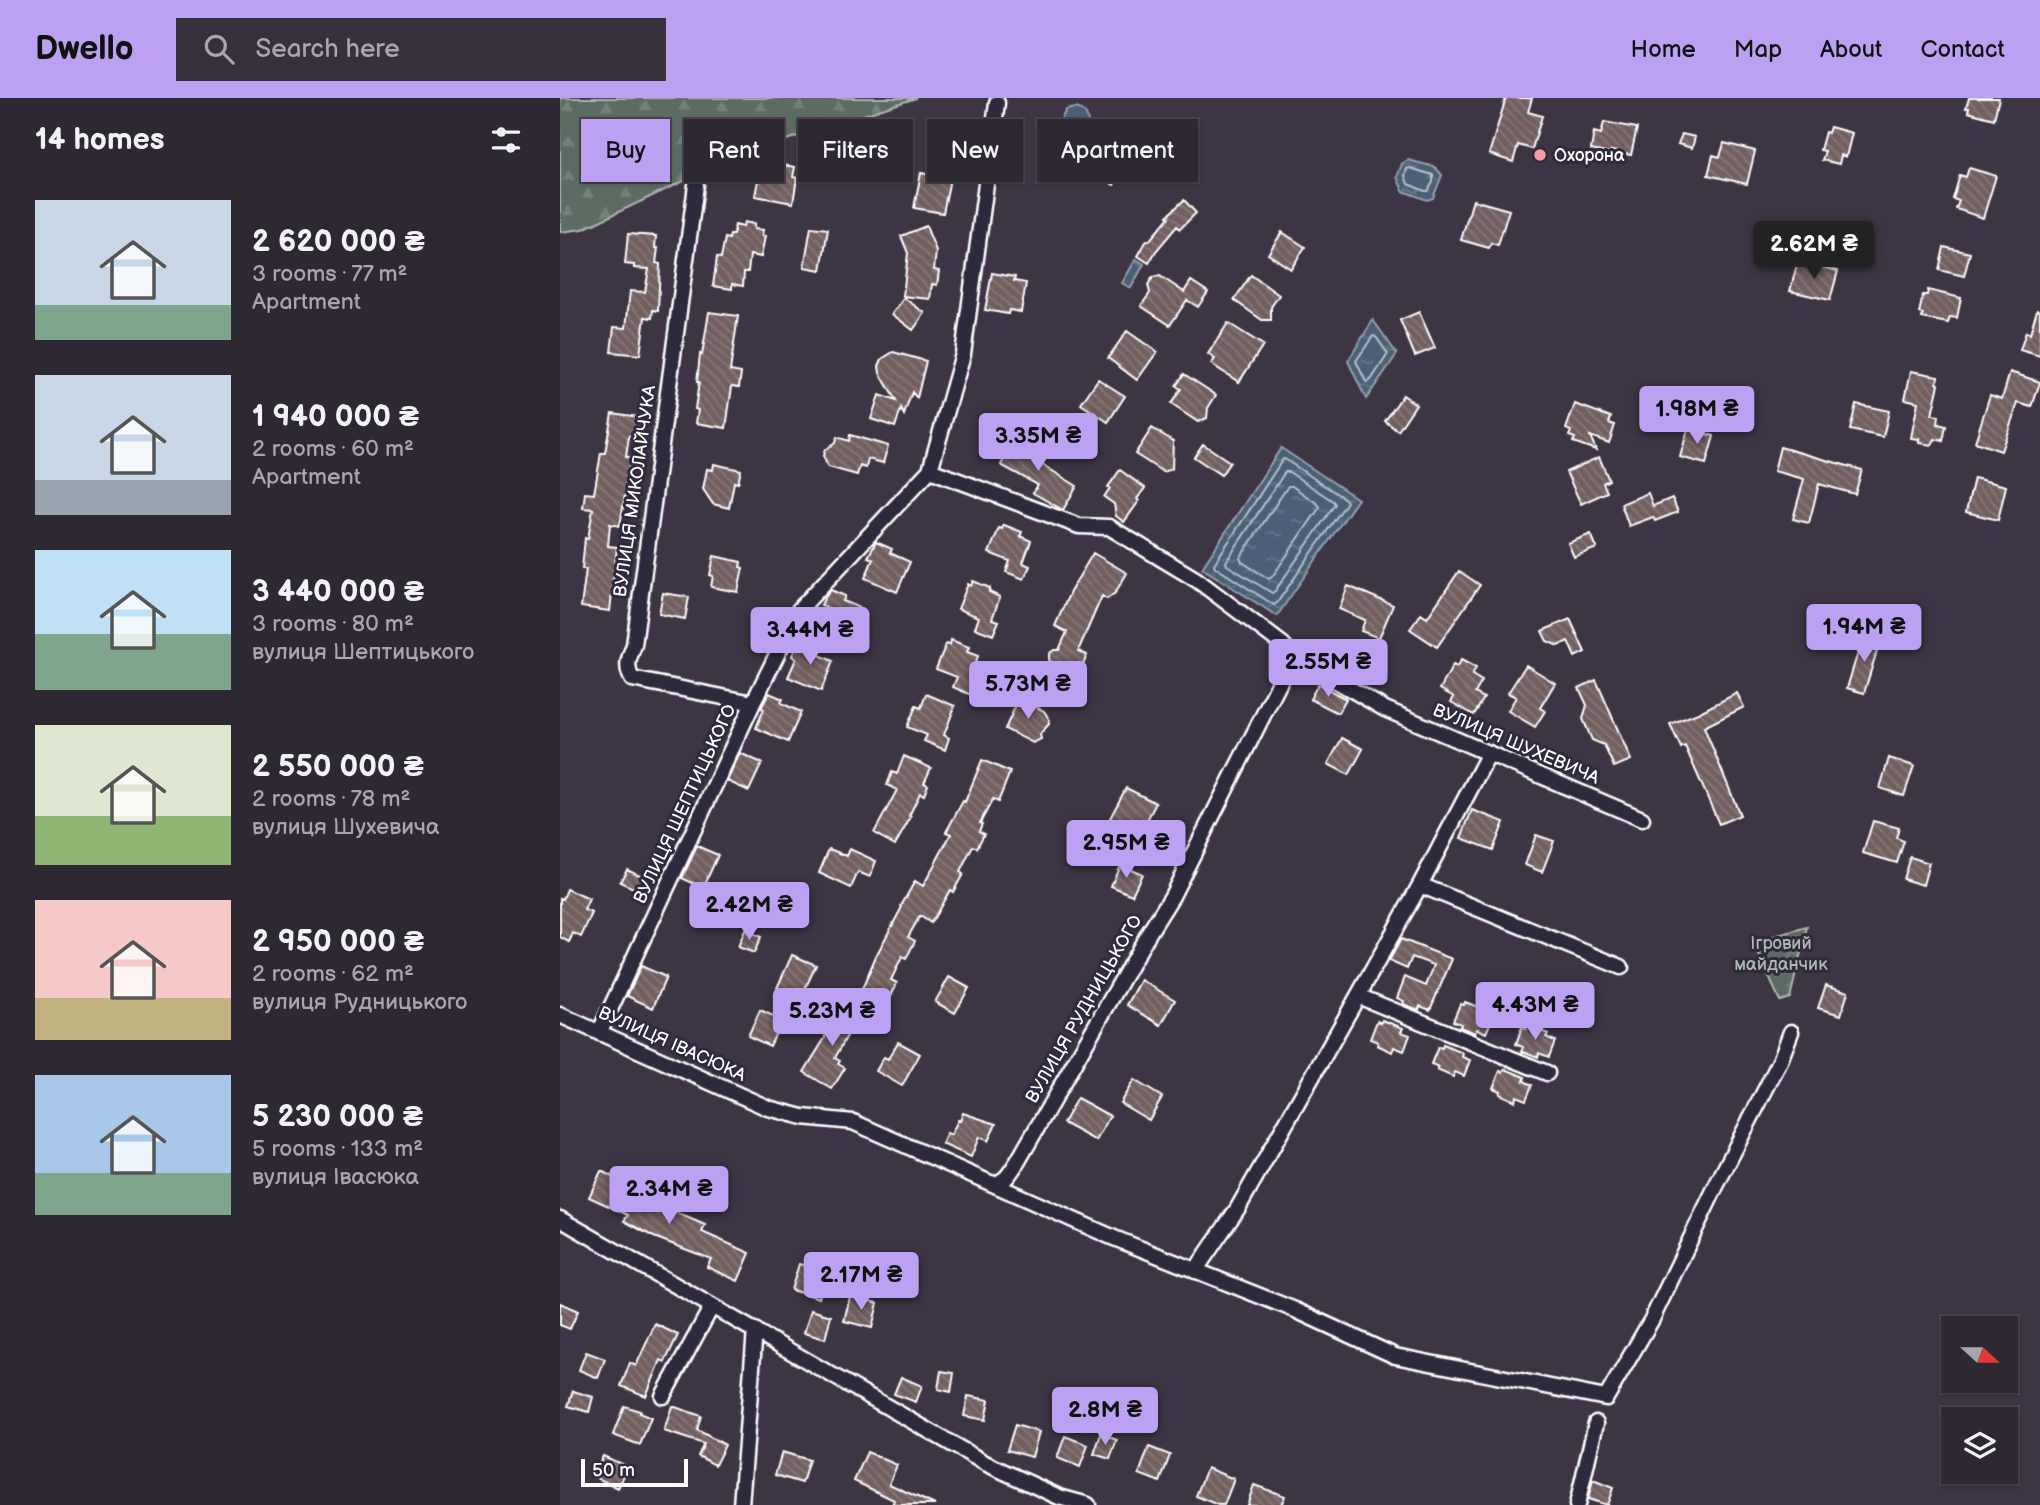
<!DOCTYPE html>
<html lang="en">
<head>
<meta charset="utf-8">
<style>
	:root { --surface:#2e2833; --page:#36303b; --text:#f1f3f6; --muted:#a7a6ac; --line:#49444e; --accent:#bca0f2 }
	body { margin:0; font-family:"Balsamiq Sans",sans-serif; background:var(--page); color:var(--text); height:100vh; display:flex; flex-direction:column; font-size:26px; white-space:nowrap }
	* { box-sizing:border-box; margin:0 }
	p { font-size:23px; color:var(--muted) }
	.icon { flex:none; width:38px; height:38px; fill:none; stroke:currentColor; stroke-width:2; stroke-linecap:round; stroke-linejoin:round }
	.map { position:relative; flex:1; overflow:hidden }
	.details { display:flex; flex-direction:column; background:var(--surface); width:560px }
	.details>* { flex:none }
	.guide { position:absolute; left:21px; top:21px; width:665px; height:63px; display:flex; gap:14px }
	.needle { width:46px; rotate:111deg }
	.buttons { position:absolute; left:1381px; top:1218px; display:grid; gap:14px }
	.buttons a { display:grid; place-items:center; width:77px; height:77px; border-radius:0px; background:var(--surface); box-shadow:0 2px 5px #0004,0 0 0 2px var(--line); font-size:35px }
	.scale { position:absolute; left:21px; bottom:18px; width:107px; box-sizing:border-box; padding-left:7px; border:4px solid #fff; border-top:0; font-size:19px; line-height:24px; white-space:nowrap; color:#fff; -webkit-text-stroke:5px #2f2a3d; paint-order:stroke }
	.price { position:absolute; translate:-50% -60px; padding:0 16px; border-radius:7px; background:var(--accent); color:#111; font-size:23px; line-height:46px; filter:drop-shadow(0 2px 4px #0008) }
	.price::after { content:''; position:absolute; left:50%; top:42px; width:21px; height:16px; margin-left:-10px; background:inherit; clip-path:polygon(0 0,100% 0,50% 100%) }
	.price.on { background:#222; color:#fff }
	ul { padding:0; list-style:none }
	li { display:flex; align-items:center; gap:21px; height:175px; padding:0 35px }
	li span { display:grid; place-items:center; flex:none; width:196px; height:140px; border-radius:0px; color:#555 }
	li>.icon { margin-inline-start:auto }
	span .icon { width:84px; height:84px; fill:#fffc; stroke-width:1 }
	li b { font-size:30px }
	h2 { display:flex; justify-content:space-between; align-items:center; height:84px; padding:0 35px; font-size:30px }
	.tag { padding:0 24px; border-radius:0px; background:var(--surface); box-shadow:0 2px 5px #0004,0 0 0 2px var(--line); font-size:24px; line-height:63px }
	.tag.on { background:var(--accent); color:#111 }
	header { display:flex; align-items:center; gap:42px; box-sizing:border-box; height:98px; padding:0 35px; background:var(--accent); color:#111 }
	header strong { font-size:33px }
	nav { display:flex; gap:38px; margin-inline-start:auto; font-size:24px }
	.search { width:490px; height:63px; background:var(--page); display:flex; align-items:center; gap:18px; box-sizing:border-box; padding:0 24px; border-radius:0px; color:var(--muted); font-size:26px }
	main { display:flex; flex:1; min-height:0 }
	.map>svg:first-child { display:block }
	.forest { fill:url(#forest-firs); stroke:#aeb6b1; stroke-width:2 }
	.park { fill:url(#park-crowns); stroke:#aeb6b1; stroke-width:2 }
	.water { fill:url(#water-ripples); stroke:#94a0ad; stroke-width:2 }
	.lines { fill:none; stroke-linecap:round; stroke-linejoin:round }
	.shore { stroke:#b7c0c9; stroke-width:2 }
	.building { fill:url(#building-back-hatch); stroke:#fff; stroke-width:2 }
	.minor-casing { stroke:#fff; stroke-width:19 }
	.minor { stroke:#2f2a3d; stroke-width:14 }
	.poi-dot { fill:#ff9aa2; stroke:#2f2a3d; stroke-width:2.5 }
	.labels { text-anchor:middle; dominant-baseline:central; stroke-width:6; stroke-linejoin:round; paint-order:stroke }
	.poi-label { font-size:18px; fill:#fff; stroke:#2f2a3d; text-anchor:start }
	.street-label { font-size:18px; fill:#fff; stroke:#2f2a3d }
	.park-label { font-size:18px; fill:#aeb6b1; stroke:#2f2a3d }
</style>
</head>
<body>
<header>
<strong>Dwello</strong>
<div class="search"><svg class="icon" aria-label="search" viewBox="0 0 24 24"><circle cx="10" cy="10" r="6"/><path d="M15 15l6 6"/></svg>Search here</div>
<nav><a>Home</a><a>Map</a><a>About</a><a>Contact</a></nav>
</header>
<main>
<section class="details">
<h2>14 homes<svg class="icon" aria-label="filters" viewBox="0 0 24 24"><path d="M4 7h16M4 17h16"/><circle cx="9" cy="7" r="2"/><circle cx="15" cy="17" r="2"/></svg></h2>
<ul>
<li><span style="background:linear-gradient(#c9d6e8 75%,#7fa58c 0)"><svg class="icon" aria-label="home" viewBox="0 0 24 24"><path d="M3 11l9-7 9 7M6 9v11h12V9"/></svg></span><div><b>2 620 000 ₴</b><p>3 rooms · 77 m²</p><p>Apartment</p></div></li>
<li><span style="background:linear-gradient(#c9d6e8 75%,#9aa5b1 0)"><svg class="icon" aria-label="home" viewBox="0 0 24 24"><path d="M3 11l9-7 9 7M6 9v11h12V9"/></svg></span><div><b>1 940 000 ₴</b><p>2 rooms · 60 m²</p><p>Apartment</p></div></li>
<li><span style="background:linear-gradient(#bfe0f5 60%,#7fa58c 0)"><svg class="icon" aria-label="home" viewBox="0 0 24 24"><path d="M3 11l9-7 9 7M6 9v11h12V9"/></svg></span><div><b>3 440 000 ₴</b><p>3 rooms · 80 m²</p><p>вулиця Шептицького</p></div></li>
<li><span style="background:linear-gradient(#dfe7d0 65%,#8fb573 0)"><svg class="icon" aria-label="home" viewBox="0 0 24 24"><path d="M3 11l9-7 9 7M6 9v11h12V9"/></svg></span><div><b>2 550 000 ₴</b><p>2 rooms · 78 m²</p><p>вулиця Шухевича</p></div></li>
<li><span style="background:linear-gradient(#f6c9c9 70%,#c2b280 0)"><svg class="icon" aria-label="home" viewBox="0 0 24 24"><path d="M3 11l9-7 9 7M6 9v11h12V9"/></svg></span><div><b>2 950 000 ₴</b><p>2 rooms · 62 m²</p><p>вулиця Рудницького</p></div></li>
<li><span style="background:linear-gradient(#a9c7e8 70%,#7fa58c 0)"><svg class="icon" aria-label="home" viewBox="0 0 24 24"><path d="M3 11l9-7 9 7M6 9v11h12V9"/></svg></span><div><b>5 230 000 ₴</b><p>5 rooms · 133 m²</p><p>вулиця Івасюка</p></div></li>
</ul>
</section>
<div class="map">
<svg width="1480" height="1407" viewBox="0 0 1480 1407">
	<defs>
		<pattern id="forest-firs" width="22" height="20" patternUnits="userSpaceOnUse" patternTransform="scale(1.75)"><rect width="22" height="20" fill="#5c6c63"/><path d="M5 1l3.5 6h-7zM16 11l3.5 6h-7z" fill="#74827a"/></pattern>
		<pattern id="park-crowns" width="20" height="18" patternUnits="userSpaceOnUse" patternTransform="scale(1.75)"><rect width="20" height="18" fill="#5c6c63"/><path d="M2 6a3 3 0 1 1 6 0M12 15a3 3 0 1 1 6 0" fill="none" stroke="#74827a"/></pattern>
		<pattern id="water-ripples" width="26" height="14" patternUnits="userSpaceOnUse" patternTransform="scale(1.75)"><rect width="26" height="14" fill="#4c6177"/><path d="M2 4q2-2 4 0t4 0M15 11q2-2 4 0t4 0" fill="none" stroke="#67798b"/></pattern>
		<pattern id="building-back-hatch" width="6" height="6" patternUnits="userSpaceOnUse" patternTransform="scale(1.75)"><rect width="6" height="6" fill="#735f60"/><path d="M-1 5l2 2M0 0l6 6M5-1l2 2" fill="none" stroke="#887778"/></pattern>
	</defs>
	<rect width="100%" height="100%" fill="#3d3544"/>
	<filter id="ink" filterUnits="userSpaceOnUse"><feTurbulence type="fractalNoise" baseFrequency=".0143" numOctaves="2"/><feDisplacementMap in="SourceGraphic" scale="14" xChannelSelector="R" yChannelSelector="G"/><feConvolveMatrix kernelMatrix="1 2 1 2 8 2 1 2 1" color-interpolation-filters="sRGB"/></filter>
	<g filter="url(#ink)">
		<!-- forest -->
		<path class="forest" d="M0,0H356L174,59L23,131L0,134Z"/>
		<!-- park -->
		<path class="park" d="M1247,829L1230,900L1220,903L1193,844Z"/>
		<!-- water -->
		<path class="water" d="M515,10C526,12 529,19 528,30L523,34L509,37L506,46L496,44L495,37L500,32L501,21L506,12Z
			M593,36L618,37L620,42C615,55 594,60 582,55V44L586,37Z
			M848,62L875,69L882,77L873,100L867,102L843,93L837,79L842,66Z
			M576,161L584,166L571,190L562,185Z
			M813,222L837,256L806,301L788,263Z
			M721,350L798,401L717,518L642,470Z"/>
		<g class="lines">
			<!-- shore -->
			<path class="shore" d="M850,70L873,77V84L868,93H865L848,86L845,78L847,71Z
				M813,238L816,239L828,256L811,282L807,284L805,282L796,263Z
				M723,361L726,362L785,401L787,404L717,505L714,507L655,469L654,466Z
				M725,374H729L773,403L775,406L715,493L712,495L667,467L666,464Z
				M728,388H732L758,406L760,409L712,479L709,481L682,464L680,460Z"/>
		</g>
		<!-- building -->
		<path class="building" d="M946,0H972L968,14L982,18L972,51L958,47L953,64L929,56Z
			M1409,0H1439L1434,21L1408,14L1409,10H1406Z
			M1044,24L1077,30L1071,57L1051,53L1050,56L1031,52L1034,34L1041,36Z
			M1270,29L1292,35L1286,59L1281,57L1279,66L1262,62L1265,53L1260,52L1265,34L1268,35Z
			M1122,36L1135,39L1132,50L1118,46Z
			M549,41L580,59L567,83L559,78L554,87L526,71L533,57L538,60Z
			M1164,45L1195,53L1187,86L1148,77L1153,57L1160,59Z
			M212,65L235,69L233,79L237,80L233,105L195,98L198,82L201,83L203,74L210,76Z
			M1409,70L1436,78L1423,120L1396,111L1399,103L1393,101L1400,77L1406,79Z
			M361,75L390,81L383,115L354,110Z
			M624,102L636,115L620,131L617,128L596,153L589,165L578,158L587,142L589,143L609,119L607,118Z
			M913,102L949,112L938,147L931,145L929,150L901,142Z
			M184,124L194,126V131L203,132L202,138H205L201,159L190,157L188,174H184L183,188L172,186V191L153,188L157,159L161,160L165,140L169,141L170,137H173L175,127L183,129Z
			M366,128L376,153L374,172L379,173L377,187L372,186L370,201L343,198L348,155L341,138Z
			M251,129L268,131L261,172L244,169Z
			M722,134L745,149L731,171L708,156Z
			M68,136L96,138L95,150H98L96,165L100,166L98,213L93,212L92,220L85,219L80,257L51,254L54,229L66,230L70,193L85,194L89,171L74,170V167L65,166Z
			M1384,149L1410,155L1404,178L1379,172Z
			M1238,163L1278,173L1270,202L1230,193Z
			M432,175L455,179L454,183L466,185L461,214L449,212L448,216L425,212Z
			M691,177L719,197L711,209V222H702L674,202Z
			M600,178L624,194L631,183L648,194L638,209L627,202L610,227L581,208L590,195L588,187L593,179Z
			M1368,192L1401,200L1397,220L1390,219L1388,225L1362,220L1363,216L1359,215L1363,197H1367Z
			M344,200L365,215L353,232L332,216Z
			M1477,212L1480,213V258L1460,252L1466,234L1470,236Z
			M149,214L178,218L170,273L181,275L179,289L172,288L166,330L136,325L138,312L135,311L139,284H137L140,256L142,257Z
			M859,214L875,250L855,258L840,222Z
			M668,225L703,247L679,284L651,266L655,261L648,256Z
			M567,233L597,254L577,282L548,260Z
			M333,254L366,263L357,300L352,294L344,317L341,311L335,329L311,321L319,297L336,303L320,275L319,268L322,261Z
			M1351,273L1378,278L1377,285L1379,286L1372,317L1379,318L1378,326L1386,328L1383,343L1375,341L1372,347L1359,345V341L1351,340L1358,304L1345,301Z
			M1450,274L1480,284L1472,309L1458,305L1441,353L1415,344L1430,297L1442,301Z
			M624,276L656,297L648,310L647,320L638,324L611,306L621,291L616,288Z
			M538,281L565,298L548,324L521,306Z
			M843,297L856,306L838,333L825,323Z
			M1015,306L1051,319L1049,325L1055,327L1049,345L1030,338L1036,352L1013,344L1015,340L1009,338L1011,333L1006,331Z
			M1296,306L1329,313L1323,339L1290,332Z
			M52,315L79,319L76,339L69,338L66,359H71L60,428L50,426L48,448L57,449L50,513L21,509L26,471H22L25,440L28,441L33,411L23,410L25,395L34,396L41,355H45Z
			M592,330L613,343L612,371L603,374L575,356Z
			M1128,331L1154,338L1146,366L1120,359Z
			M290,337L328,348L323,365L308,361L306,370L300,368L297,377L268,369L263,358L265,352L275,345L277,339L289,343Z
			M456,337L479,349L473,361L517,388L503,412L473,395L478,387L441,367Z
			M643,346L670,364L661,377L634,359Z
			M1220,349L1302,372L1295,396L1259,386L1249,425L1233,421L1244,381L1214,373Z
			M1039,359L1049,382L1043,385L1047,394L1021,406L1006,374Z
			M154,366L181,372L178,385L174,384L169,410L153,406L143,391L147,371L153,372Z
			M560,372L585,390L577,401L579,403L564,424L556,418L554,406L544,399L550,390L548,389Z
			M1414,380L1446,388L1438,422L1406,414Z
			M1088,395L1093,408L1112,400L1118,414L1095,423L1093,419L1069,428L1061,406Z
			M444,427L462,434L460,438L471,443L463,465L470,468L464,481L446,474L450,463L429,455L439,430L442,431Z
			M1031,436L1037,450L1014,459L1008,445Z
			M316,444L332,451L330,455L350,464L337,494L305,480L313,461L308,459Z
			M533,455L567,475L555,495L547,501L542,498L518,553L527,557L515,585L489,574L493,565L489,562V556L494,552H499L507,534L495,528L510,494Z
			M154,458L181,464L180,469L183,470L178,494L151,489L153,478L150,477Z
			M899,473L920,487L877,549L850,531L861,516L867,520Z
			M413,483L430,490L429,494L440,499L432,521L439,523L433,537L415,530L419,519L398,511L408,486L411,488Z
			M788,488L833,507L819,540L801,533L805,522L779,511Z
			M271,492L285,498L283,503L303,511L290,542L258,528L266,509L261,507L265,499Z
			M103,495L129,499L125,521L99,516Z
			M1010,521L1025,554L1015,559L1008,543L998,548L987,543L982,533Z
			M1303,538L1320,543L1304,595L1287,590Z
			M239,542L255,550L253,554L273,563L261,593L228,579L236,561L232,558Z
			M391,542L409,549L407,554L418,558L410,580L417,583L411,597L393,589L397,579L376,571L386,546L390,547Z
			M901,562L916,570L912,577L922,583L915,595L924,600L914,617L891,604L894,599L880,591L893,567L897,569Z
			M966,567L995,585L980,610L985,613L975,629L948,613L956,599L948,595Z
			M1036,582L1071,662L1054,669L1044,647L1032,642L1023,621L1027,607L1019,590Z
			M758,586L786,601L778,615L750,601Z
			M209,595L223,601L221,605L241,614L228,644L196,630L204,611L201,610Z
			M1177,595L1184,609L1144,629L1180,717L1159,726L1125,648L1121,650L1110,626L1138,615Z
			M366,596L395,608L384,637L389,640L385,652L364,643L367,637L347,629L356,608L361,610Z
			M459,600L484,613L489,621V626L480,636L481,641L473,645L445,631Z
			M782,640L803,651L789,677L768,666Z
			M180,655L202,665L189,693L167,683Z
			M344,658L371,670L364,685L368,687L364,697L360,695L349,718L351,719L335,747L314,735L337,692L327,687L332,674L337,676Z
			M1329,660L1354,668L1344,698L1320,690Z
			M422,662L450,674L438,704L433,701L420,725L422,726L419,733L424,736L417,750L413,748L400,774L403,776L393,794L390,792L371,825L360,818L348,839L355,843L346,861L342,859L331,882L337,885L323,916L297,903L316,858L342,809L341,808L355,783L363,788L391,736L386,734L403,703L405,704Z
			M566,690L596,705L579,737L549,722Z
			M912,712L944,724L933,752L901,740Z
			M1313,723L1339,730L1336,740L1344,743L1337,765L1303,755Z
			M976,737L994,743L982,774L965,767Z
			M137,748L158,757L143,790L122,780Z
			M269,751L287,758L290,751L316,763L310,779L298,774L291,790L259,775Z
			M1350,759L1369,765L1363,787L1343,781Z
			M560,766L582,776L572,797L551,788Z
			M67,771L86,780L80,793L60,784Z
			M7,791L29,801L24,812L32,815L21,839L13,835L9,844L0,839V800L3,801Z
			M185,832L201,839L194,855L178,849Z
			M841,841L892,861L870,912L860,908L859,912L843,906L844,903L837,900L845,879L866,888L874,867L852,859L847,871L829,863Z
			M232,857L256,867L241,900L217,890Z
			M81,868L106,879L93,910L67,898Z
			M389,879L409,890L395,915L375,904Z
			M581,882L615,902L601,927L567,907Z
			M1266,887L1288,894L1281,917L1258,910Z
			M905,904L926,912L924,916L933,919L926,935L917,931L915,935L900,929L901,926L893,923L900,906L904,907Z
			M279,906L299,916L275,960L280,963L278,966L285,970L272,991L244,974L265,940V924L272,919Z
			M200,912L222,922L210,948L188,938Z
			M822,922L843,930L841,934L850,937L844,953L834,949L832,954L817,947L818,944L810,941L817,923L821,925Z
			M967,927L988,936L986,939L995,943L989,959L979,955L978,959L962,953L963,949L956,946L962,929L966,931Z
			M338,944L360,956L342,988L316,973L324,959L328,961Z
			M883,947L903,955L902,959L910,962L904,978L895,974L893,979L877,972L879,969L871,966L878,949L882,950Z
			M945,971L965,979L964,983L972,987L966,1002L956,998L955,1003L939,996L940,993L933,990L940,973L943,974Z
			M574,982L602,999L589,1022L560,1005Z
			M517,1000L550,1018L536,1043L503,1025Z
			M403,1015L436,1026L428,1043L419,1039L411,1059L382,1046L387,1035L391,1037L398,1022L400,1023Z
			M41,1073L71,1088L70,1090L117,1115L145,1127L142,1134L190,1155L178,1183L147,1169L151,1161L94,1139L64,1123L68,1117L29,1099Z
			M239,1166L266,1174L259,1200L231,1192Z
			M290,1198L318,1205L312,1230L284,1223Z
			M0,1205L18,1213L10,1231L0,1227Z
			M251,1212L271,1218L265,1241L244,1235Z
			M95,1226L118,1237L105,1264L101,1262L86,1298L61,1288L70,1265L76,1268Z
			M26,1254L45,1261L38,1280L19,1272Z
			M381,1273L394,1275L391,1294L378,1291Z
			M341,1279L362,1288L356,1304L334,1296Z
			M13,1293L33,1299L29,1314L8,1308Z
			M408,1298L429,1302L425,1322L404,1318Z
			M64,1308L80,1313L79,1315L91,1320L80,1347L53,1337Z
			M112,1308L141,1318L137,1332L165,1347L155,1367L138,1358L144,1346L104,1333Z
			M455,1327L479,1334L472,1359L447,1352Z
			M541,1336L557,1342L550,1361L534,1356Z
			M505,1338L528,1347L520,1369L497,1360Z
			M589,1349L610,1357L600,1384L579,1376Z
			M222,1354L249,1362L242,1385L215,1377Z
			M307,1354L337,1367L329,1386L375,1407H332L334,1402L294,1383Z
			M43,1358L68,1369L58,1390L33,1378Z
			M647,1370L674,1381L664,1407H658L636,1398Z
			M1033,1382L1053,1390L1047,1407L1028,1401Z
			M694,1387L725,1398L721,1407H687Z"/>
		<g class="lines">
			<!-- minor casing -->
			<g class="minor-casing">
				<path id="minor" d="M136,87L74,547C69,560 65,568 72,581L193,605
					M370,372L519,428L549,429L637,482L722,546L733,558L825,611L1082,721
					M860,787L1061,869
					M798,898L987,975
					M0,917L208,1010L243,1019L293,1024L554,1140L735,1212L835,1258L1046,1300L1092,1221L1157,1086L1220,963L1231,934
					M39,935L193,605L239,512L370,372L403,256L437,5
					M433,1086C446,1085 451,1073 458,1063L590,833L612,798L733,558
					M0,1121L425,1365L499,1399L528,1407
					M635,1173L678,1110L798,898L860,787L929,655
					M103,1298L152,1208
					M181,1407L195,1232
					M1017,1407L1036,1325"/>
			</g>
			<!-- minor -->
			<use href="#minor" class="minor"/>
		</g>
	</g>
	<!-- markers -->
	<circle class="poi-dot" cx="980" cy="57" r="7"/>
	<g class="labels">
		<!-- poi labels -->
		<g class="poi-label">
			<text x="994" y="57">Охорона</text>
		</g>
		<!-- street labels -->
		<g class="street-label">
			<text transform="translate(75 393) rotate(-82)">ВУЛИЦЯ МИКОЛАЙЧУКА</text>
			<text transform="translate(956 646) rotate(23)">ВУЛИЦЯ ШУХЕВИЧА</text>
			<text transform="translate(125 706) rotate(-65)">ВУЛИЦЯ ШЕПТИЦЬКОГО</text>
			<text transform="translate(524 911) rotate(-60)">ВУЛИЦЯ РУДНИЦЬКОГО</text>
			<text transform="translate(112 946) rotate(24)">ВУЛИЦЯ ІВАСЮКА</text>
		</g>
		<!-- park labels -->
		<g class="park-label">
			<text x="1221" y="845">Ігровий<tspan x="1221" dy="21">майданчик</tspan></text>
		</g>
	</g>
</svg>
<div class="buttons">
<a><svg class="needle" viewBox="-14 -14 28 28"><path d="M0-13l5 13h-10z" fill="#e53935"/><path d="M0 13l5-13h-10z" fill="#a7a6ac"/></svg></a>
<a><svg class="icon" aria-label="layers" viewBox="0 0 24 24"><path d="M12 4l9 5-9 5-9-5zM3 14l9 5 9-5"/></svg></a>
</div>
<div class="scale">50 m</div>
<b class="price on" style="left:1254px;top:183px">2.62M ₴</b>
<b class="price" style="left:1137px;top:348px">1.98M ₴</b>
<b class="price" style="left:478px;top:375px">3.35M ₴</b>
<b class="price" style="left:1304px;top:566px">1.94M ₴</b>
<b class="price" style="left:250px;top:569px">3.44M ₴</b>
<b class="price" style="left:768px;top:601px">2.55M ₴</b>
<b class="price" style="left:468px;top:623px">5.73M ₴</b>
<b class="price" style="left:566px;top:782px">2.95M ₴</b>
<b class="price" style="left:189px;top:844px">2.42M ₴</b>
<b class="price" style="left:975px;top:944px">4.43M ₴</b>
<b class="price" style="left:272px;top:950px">5.23M ₴</b>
<b class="price" style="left:109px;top:1128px">2.34M ₴</b>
<b class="price" style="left:301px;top:1214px">2.17M ₴</b>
<b class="price" style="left:545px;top:1349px">2.8M ₴</b>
<div class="guide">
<a class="tag on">Buy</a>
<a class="tag">Rent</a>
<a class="tag">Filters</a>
<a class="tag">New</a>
<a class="tag">Apartment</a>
</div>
</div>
</main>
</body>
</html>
